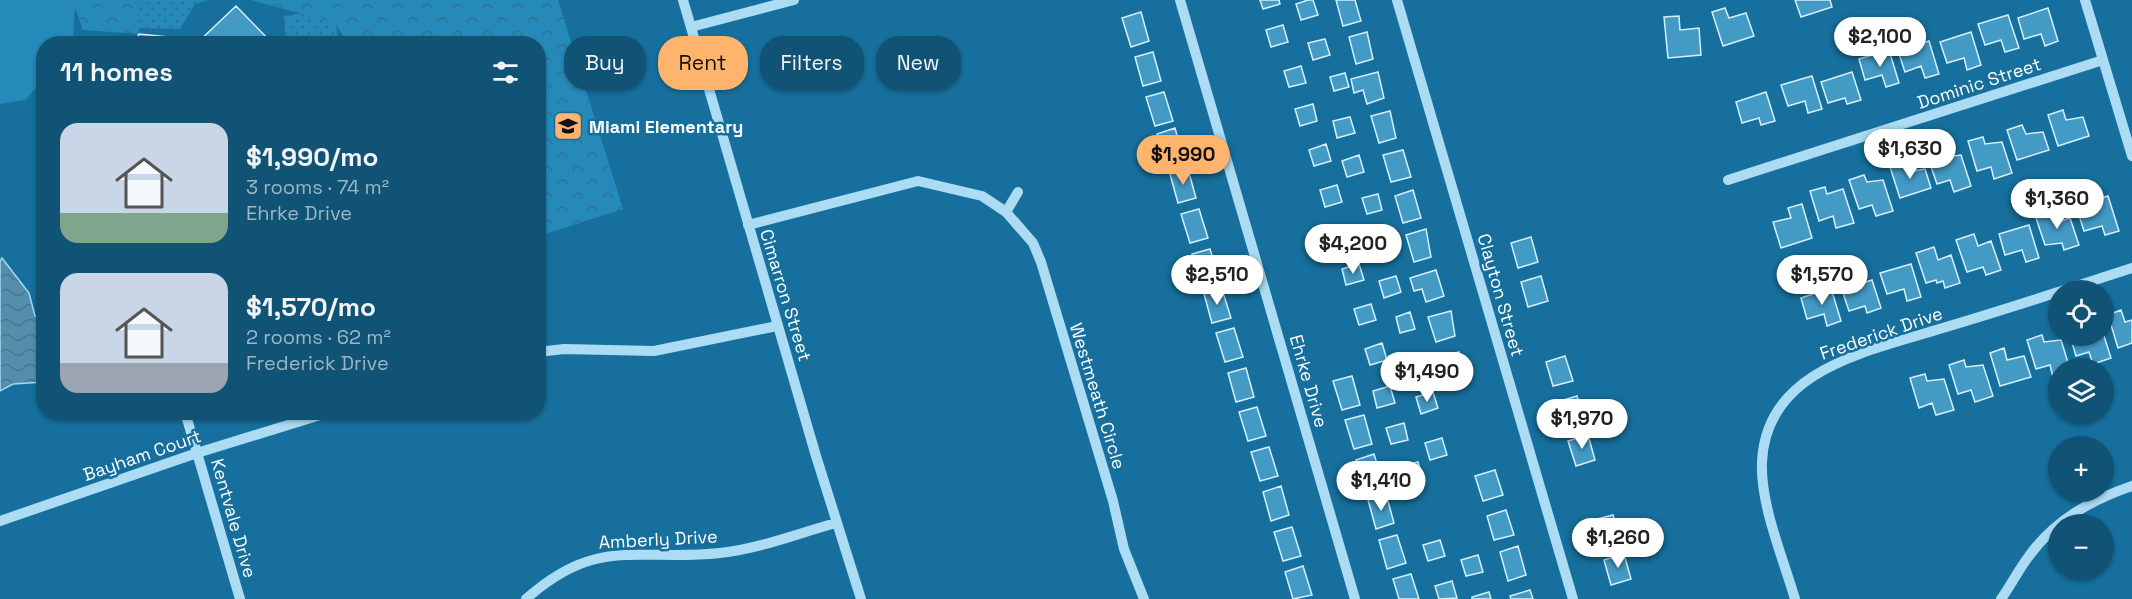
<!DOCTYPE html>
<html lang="en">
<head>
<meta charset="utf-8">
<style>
	:root { --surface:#105375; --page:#1e5d7d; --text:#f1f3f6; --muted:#9cb6c5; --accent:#ffb46e }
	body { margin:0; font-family:"Space Grotesk",sans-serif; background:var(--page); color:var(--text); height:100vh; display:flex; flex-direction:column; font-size:22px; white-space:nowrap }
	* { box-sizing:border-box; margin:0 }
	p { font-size:20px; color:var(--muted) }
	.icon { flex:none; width:33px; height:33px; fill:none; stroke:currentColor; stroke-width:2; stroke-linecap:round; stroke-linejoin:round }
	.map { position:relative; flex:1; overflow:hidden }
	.panel { position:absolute; left:36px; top:36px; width:510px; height:384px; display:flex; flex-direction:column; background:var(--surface); border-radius:24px; box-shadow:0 2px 4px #0004 }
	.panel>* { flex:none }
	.hud { position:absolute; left:564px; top:36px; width:570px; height:54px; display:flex; gap:12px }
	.controls { position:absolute; left:2048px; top:280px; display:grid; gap:12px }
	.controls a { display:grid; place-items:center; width:66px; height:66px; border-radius:50%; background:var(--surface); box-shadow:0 2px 4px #0004; font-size:30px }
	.price { position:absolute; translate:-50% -51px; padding:0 14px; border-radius:21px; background:#fff; color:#222; font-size:20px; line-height:39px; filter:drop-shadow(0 2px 3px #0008) }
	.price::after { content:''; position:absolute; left:50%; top:36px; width:18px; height:14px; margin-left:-9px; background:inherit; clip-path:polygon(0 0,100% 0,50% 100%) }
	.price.selected { background:var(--accent); color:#111 }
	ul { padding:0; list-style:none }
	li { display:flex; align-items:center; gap:18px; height:150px; padding:0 24px }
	li span { display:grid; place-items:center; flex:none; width:168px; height:120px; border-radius:18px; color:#555 }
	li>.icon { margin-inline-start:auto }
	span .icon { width:72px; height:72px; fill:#fffc; stroke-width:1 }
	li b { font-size:26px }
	h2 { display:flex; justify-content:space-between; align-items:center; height:72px; padding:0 24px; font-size:26px }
	.chip { padding:0 21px; border-radius:24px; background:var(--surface); box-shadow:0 2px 4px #0004; font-size:21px; line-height:54px }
	.chip.selected { background:var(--accent); color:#111 }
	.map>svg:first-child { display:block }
	.green { fill:#2589b9 }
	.forest { fill:url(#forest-crowns) }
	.park { fill:url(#park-dots) }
	.water { fill:url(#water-waves); stroke:#9fdbf5; stroke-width:1.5 }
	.building { fill:#439ac5; stroke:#d4f0fd; stroke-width:1.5 }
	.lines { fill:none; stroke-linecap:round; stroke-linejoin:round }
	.minor { stroke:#acdcf3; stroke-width:10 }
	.labels { text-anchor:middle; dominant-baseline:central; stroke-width:5; stroke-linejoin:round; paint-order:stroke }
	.street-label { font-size:18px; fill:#fff; stroke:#166f9c }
	.poi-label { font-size:18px; font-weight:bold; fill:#fff; stroke:#166f9c; text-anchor:start }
</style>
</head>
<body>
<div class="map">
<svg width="2132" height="599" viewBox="0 0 2132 599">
	<defs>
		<pattern id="forest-crowns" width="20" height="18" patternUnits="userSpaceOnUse" patternTransform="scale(1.5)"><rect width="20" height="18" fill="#2589b9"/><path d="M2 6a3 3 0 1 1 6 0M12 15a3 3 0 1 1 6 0" fill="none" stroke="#35718d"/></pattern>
		<pattern id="park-dots" width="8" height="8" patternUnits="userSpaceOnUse" patternTransform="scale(1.5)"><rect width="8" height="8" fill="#2589b9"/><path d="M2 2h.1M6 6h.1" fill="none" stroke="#35718d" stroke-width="1.8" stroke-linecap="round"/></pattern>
		<pattern id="water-waves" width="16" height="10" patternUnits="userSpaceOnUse" patternTransform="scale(1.5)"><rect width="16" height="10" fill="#538fad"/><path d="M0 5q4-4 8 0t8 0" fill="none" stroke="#507486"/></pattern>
	</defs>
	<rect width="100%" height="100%" fill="#166f9c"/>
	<!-- green -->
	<path class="green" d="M0,0H72L75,7L73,43L44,44L43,81L25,100L0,104Z"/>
	<!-- forest -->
	<path class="forest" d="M72,0H137L139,34L83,30Z
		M251,0H558L623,209L539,236L538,44L347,43L335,23Z"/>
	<!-- park -->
	<path class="park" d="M137,0H208L195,4L180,29L138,28Z
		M304,13L336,23L338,43H286L284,16Z"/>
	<!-- water -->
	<path class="water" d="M2,258L29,293L35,316L43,318L44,382L13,384L0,391V262Z"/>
	<!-- building -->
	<path class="building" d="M1260,0H1279L1280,4L1263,9Z
		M1308,0H1313L1318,15L1301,20L1296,4Z
		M1336,0H1355L1361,21L1343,26Z
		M1795,0H1830L1832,7L1801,17Z
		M236,6L273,44H196Z
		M1725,8L1729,18L1746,13L1754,36L1723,46L1712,12Z
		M2048,8L2058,41L2045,46L2041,34L2024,39L2018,18Z
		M1141,12L1149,41L1131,47L1122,18Z
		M2008,15L2019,48L2005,52L2001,40L1985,45L1978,24Z
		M1679,16L1680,30L1699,28L1701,55L1668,58L1664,17Z
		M1283,25L1288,42L1271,47L1266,30Z
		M1367,32L1373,59L1356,64L1349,37Z
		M1971,32L1981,65L1967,70L1964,58L1947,63L1940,42Z
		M139,34L169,37L173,44H133Z
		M88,37L121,38L126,44H85Z
		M1325,39L1330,55L1313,60L1308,43Z
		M1929,41L1939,74L1925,78L1921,66L1905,72L1898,51Z
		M1889,50L1899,83L1886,87L1882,75L1865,80L1859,59Z
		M1153,52L1161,81L1143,86L1135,57Z
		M1301,66L1306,83L1289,87L1284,71Z
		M1378,72L1384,98L1367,104L1363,90L1354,93L1351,79Z
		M1852,72L1861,100L1847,104L1845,98L1828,103L1821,82Z
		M1345,73L1349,87L1334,91L1330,77Z
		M1812,76L1822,109L1808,113L1805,101L1788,106L1781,85Z
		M1164,92L1173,121L1155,126L1146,97Z
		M1766,92L1775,121L1761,125L1759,118L1742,123L1736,102Z
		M1313,104L1317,121L1300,126L1295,109Z
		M2063,110L2066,120L2083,117L2089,136L2058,146L2048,115Z
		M1390,111L1396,138L1379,143L1371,116Z
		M1350,117L1355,133L1337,138L1333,121Z
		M2022,125L2026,134L2043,132L2049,150L2017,160L2007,130Z
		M1175,128L1183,157L1165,163L1157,134Z
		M1983,137L1985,144L2002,142L2012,173L1994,179L1991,167L1977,171L1968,141Z
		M1326,144L1331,161L1314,166L1309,150Z
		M1403,150L1411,177L1391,182L1383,155Z
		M1942,150L1945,157L1961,155L1971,186L1954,192L1950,180L1937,184L1927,155Z
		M1359,155L1364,172L1347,177L1342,161Z
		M1905,162L1908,172L1925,169L1931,188L1900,198L1890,167Z
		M1188,169L1196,198L1178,203L1170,174Z
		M1864,175L1867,182L1883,180L1893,211L1876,216L1872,205L1859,209L1849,180Z
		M1337,185L1342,202L1325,207L1320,190Z
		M1825,187L1827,194L1843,189L1854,223L1836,228L1833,216L1819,221L1810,191Z
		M1413,190L1421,218L1403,223L1395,196Z
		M1378,194L1382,210L1367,214L1362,198Z
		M2108,196L2119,231L2105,235L2102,226L2084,231L2076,206Z
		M1802,204L1812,238L1781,248L1773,222L1791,218L1788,208Z
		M1199,209L1208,238L1190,243L1181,214Z
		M2053,209L2057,222L2070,218L2079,245L2064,250L2062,243L2045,245L2035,215Z
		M1348,225L1353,241L1336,246L1331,230Z
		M2029,225L2039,258L2026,262L2022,250L2005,255L1999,234Z
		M1426,229L1431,257L1414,262L1406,235Z
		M1384,234L1389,251L1372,256L1367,239Z
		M1974,234L1978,246L1991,241L2001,270L1986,275L1983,267L1967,272L1956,240Z
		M1531,237L1538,262L1518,268L1511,243Z
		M1934,247L1938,260L1951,255L1960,283L1945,288L1943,281L1937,283L1936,280L1926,283L1916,253Z
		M1210,249L1219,278L1201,283L1192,254Z
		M1359,264L1364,280L1346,285L1342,269Z
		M1911,264L1921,297L1907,301L1904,289L1887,294L1880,273Z
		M1436,270L1444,296L1426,302L1422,289L1414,291L1410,278Z
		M1856,273L1860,284L1872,280L1881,308L1867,313L1865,306L1849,311L1838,278Z
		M1396,276L1401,292L1384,298L1379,281Z
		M1541,276L1548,301L1528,307L1521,282Z
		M1831,288L1841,321L1827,326L1824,314L1807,319L1801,298Z
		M1222,289L1231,318L1212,323L1204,294Z
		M1371,304L1376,320L1359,325L1354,309Z
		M2121,310L2125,322L2132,320V343L2118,348L2108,315Z
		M1451,311L1455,336L1436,342L1428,317Z
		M1410,312L1415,329L1400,333L1396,317Z
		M1234,328L1243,357L1225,362L1216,333Z
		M2103,333L2111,358L2093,364L2089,352L2076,356L2070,336H2103Z
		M2042,335L2044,342L2061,340L2070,369H2058V375L2053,377L2050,365L2036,369L2027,340Z
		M1382,343L1387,360L1370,365L1365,349Z
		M2004,348L2007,360L2024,356L2031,377L2000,386L1990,353Z
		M1459,352L1467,377L1448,383L1441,358Z
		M1418,354L1422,371L1405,376L1400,359Z
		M1565,356L1573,381L1553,386L1546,362Z
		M1964,360L1966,367L1983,365L1993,396L1975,402L1971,390L1958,394L1949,365Z
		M1246,368L1254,397L1236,402L1228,373Z
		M1925,374L1927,381L1944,379L1954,410L1936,415L1932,403L1919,408L1910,378Z
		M1352,376L1360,405L1342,410L1333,381Z
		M1390,386L1395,403L1377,408L1373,391Z
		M1433,392L1438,408L1421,414L1416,397Z
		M1577,396L1584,421L1565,427L1557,402Z
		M1257,407L1266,436L1248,441L1239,412Z
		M1364,415L1372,444L1354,449L1345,420Z
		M1404,423L1408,440L1391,444L1386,428Z
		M1588,435L1595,460L1576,466L1568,441Z
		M1442,438L1447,455L1430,460L1425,443Z
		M1269,447L1278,476L1260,481L1251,452Z
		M1374,454L1383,483L1365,489L1356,460Z
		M1418,462L1423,479L1405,484L1401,467Z
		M1495,470L1503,495L1483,501L1475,476Z
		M1281,486L1289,515L1271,521L1263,492Z
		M1386,494L1394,523L1376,529L1368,500Z
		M1506,510L1514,535L1494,540L1487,516Z
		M1613,515L1620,539L1601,545L1593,520Z
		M1292,527L1301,556L1283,561L1274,532Z
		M1397,535L1406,563L1387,569L1379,540Z
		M1440,540L1445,556L1428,561L1423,545Z
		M1518,546L1526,575L1508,581L1500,552Z
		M1624,554L1631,579L1611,585L1604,560Z
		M1478,555L1483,572L1466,576L1461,560Z
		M1303,566L1312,595L1293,599L1285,572Z
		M1411,574L1419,599H1399L1393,579Z
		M1452,581L1457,598L1439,599L1435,586Z
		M1530,590L1533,599H1511L1510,596Z
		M1489,592L1491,599H1472V597Z"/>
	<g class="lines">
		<!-- minor -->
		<path class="minor" d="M683,0L816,456L861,599
			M1180,0L1355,599
			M1397,0L1573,599
			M2085,0L2132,156
			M691,27L794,0
			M1728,180L2103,60
			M1006,212L1033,243L1041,262L1113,501L1124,549L1144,599
			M748,225L918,181L982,196L1006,212L1018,192
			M2061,291L2132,268
			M538,352L564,349L654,351L777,326
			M185,412L240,599
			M0,521L197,453L330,412
			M526,599C598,535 637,562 720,553C759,549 799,533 836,523
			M1795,599C1783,558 1760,504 1762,462C1766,370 1866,352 1936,330C1977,318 2018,305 2058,292
			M2001,599C2011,585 2019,569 2029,556C2055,520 2091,500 2132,486"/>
	</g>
	<!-- icons -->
	<defs>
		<g id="school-square" transform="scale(1.5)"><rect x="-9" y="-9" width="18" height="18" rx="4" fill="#ffb46e" stroke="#166f9c"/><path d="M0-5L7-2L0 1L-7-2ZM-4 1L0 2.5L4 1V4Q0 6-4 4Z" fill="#111"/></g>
	</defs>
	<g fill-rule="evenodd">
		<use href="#school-square" x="568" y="126"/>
	</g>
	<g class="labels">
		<!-- street labels -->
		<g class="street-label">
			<text transform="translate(1979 83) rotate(-18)">Dominic Street</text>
			<text transform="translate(786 295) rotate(73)">Cimarron Street</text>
			<text transform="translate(1501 295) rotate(74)">Clayton Street</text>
			<text transform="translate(1881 333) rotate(-19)">Frederick Drive</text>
			<text transform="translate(1309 381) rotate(74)">Ehrke Drive</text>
			<text transform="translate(1098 396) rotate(73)">Westmeath Circle</text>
			<text transform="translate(142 455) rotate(-19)">Bayham Court</text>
			<text transform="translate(234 518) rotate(74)">Kentvale Drive</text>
			<text transform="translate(658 539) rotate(-3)">Amberly Drive</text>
		</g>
		<!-- poi labels -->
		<g class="poi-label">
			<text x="589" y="126">Miami Elementary</text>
		</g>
	</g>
</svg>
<div class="controls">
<a><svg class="icon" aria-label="locate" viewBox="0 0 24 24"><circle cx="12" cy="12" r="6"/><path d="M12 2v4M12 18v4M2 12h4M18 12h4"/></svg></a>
<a><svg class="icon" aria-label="layers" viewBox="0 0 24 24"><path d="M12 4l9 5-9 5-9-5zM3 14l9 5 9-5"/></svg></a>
<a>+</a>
<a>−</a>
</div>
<b class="price" style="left:1880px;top:68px">$2,100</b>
<b class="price" style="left:1910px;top:180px">$1,630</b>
<b class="price selected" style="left:1183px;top:186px">$1,990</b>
<b class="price" style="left:2057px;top:230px">$1,360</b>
<b class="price" style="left:1353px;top:275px">$4,200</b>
<b class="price" style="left:1217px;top:306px">$2,510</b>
<b class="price" style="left:1822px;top:306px">$1,570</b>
<b class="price" style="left:1427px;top:403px">$1,490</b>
<b class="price" style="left:1582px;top:450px">$1,970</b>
<b class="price" style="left:1381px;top:512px">$1,410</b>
<b class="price" style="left:1618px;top:569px">$1,260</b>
<div class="hud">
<a class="chip">Buy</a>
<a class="chip selected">Rent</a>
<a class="chip">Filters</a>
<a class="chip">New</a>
</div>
<section class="panel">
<h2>11 homes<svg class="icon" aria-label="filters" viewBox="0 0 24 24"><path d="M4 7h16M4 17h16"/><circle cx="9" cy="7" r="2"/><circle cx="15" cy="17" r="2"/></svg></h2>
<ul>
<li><span style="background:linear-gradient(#c9d6e8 75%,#7fa58c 0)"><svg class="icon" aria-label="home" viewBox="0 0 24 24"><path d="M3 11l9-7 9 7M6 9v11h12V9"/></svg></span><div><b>$1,990/mo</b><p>3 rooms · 74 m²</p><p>Ehrke Drive</p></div></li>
<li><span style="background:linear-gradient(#c9d6e8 75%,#9aa5b1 0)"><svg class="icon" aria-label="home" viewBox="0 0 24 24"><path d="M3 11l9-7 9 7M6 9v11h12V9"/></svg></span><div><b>$1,570/mo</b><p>2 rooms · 62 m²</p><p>Frederick Drive</p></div></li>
</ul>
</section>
</div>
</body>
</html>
